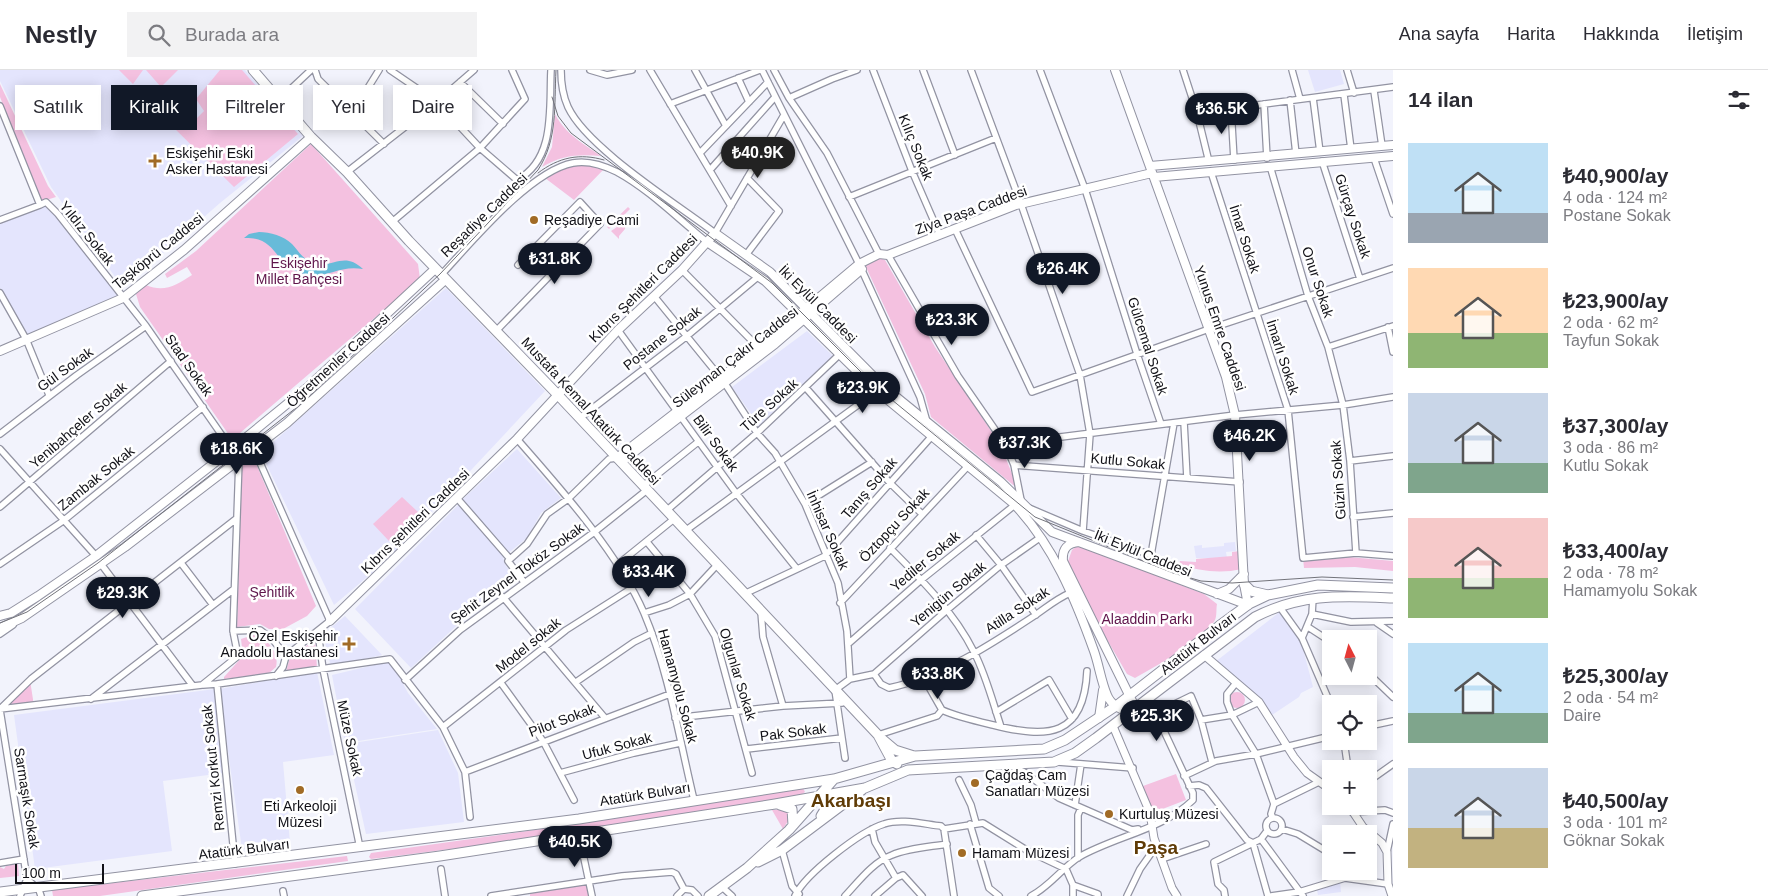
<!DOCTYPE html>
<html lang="tr">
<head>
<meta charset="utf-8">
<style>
	:root { --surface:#fff; --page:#f2f2f3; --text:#2b2b33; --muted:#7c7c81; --line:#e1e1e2; --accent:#111827 }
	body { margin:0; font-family:Arial,sans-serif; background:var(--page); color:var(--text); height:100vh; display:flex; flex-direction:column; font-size:19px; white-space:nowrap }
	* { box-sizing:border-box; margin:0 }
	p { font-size:16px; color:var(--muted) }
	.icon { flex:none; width:28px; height:28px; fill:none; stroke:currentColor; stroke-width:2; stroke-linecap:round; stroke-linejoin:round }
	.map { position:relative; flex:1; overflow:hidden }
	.sheet { display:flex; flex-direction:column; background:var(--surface); width:375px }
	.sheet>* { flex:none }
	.hud { position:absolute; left:15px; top:15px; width:475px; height:45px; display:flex; gap:10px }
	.needle { width:32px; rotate:354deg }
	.controls { position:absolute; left:1322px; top:560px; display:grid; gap:10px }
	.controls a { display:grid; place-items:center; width:55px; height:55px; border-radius:0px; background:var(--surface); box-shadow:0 2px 12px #0003; font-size:25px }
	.scale { position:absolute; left:15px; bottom:12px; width:89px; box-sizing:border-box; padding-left:5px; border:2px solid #111117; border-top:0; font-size:14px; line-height:18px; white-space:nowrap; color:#111117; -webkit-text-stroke:4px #fff; paint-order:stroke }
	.price { position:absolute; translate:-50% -42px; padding:0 11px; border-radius:18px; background:var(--accent); color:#fff; font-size:16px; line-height:32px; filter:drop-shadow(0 1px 2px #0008) }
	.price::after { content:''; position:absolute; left:50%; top:30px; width:15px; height:11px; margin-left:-8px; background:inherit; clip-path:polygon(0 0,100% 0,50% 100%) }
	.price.current { background:#222; color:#fff }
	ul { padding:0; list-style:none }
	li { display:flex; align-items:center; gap:15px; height:125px; padding:0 15px }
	li span { display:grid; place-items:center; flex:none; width:140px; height:100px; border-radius:0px; color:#555 }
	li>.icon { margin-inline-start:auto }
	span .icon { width:60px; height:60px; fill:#fffc; stroke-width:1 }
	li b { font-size:21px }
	h2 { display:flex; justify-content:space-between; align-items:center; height:60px; padding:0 15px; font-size:21px }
	.chip { padding:0 18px; border-radius:0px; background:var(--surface); box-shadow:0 2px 12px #0003; font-size:18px; line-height:45px }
	.chip.current { background:var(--accent); color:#fff }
	header { display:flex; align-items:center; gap:30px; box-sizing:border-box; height:70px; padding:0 25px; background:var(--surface); border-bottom:1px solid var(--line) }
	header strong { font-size:24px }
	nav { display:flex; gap:28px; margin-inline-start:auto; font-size:18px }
	.search { width:350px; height:45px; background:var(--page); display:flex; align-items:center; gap:12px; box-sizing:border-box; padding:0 18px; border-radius:0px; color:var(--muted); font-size:19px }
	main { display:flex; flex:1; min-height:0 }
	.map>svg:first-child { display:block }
	.built { fill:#e4e5fd }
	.green { fill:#f4c1e0 }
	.water { fill:#67bbd9 }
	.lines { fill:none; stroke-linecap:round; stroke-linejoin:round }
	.minor-casing { stroke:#9293a2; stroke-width:8 }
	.tertiary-casing { stroke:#9293a2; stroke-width:9 }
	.secondary-casing { stroke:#9293a2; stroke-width:10 }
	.primary-casing { stroke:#9293a2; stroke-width:11 }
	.minor { stroke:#fff; stroke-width:5.5 }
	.tertiary { stroke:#fff; stroke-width:7 }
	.secondary { stroke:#fff; stroke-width:8 }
	.primary { stroke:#fff; stroke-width:9 }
	.tram { stroke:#72737a; stroke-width:1 }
	.poi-dot { fill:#a16b25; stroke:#fff; stroke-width:2 }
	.labels { text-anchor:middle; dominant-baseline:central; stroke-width:5; stroke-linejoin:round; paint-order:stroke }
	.street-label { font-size:14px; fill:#111117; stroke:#fff }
	.poi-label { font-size:14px; fill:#111117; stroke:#fff; text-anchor:start }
	.park-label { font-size:14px; fill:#5f154b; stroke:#fff }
	.district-label { font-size:19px; font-weight:bold; fill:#5f3b06; stroke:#fff }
</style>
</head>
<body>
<header>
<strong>Nestly</strong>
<div class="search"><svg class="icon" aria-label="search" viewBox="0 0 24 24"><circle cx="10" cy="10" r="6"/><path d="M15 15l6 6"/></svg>Burada ara</div>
<nav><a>Ana sayfa</a><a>Harita</a><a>Hakkında</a><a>İletişim</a></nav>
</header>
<main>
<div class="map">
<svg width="1393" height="826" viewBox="0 0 1393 826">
	<rect width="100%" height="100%" fill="#f2f3fc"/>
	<!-- built -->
	<path class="built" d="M0,0H245L303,66L220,133L123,218L51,117L0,11Z
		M1308,0H1340L1344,14L1315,22Z
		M45,136L57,147L118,226L28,266L0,218V154Z
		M446,218L545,321L385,492L334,535L261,383Z
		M807,261L833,286L759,355L732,317Z
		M517,379L561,428L541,443L527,468L507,484L462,430Z
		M460,433L503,485L504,492L515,511L467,546L411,598L355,539Z
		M1235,472L1236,481L1226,482L1227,488H1196L1194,476L1202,475V478L1224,476V473Z
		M1281,541L1301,571L1313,617L1301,623L1299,627L1272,645L1259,630L1215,592Z
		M345,546L382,585L331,597L323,564Z
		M391,591L408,623L437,659L345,673L332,605Z
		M317,602L334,685L283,692L290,773L242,779L219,619Z
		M215,619L223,703L163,711L172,781L35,799L14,645Z
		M438,660L458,703L464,752L366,764L346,674Z
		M1340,811L1341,822L1318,825L1316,816Z"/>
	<!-- green -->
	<path class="green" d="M119,0H143L133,14Z
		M146,0H178L161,17Z
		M220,0H242L298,64L234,117L172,56L183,46L191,54L204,41L196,29Z
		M0,14L48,116L56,127L40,132L0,27Z
		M555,44C565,64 584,74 601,86C579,84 562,85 542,97L552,77Z
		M311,74L418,194L420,209L240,363L229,365L140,237L136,224L146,215C164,223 177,215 192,205L187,197L167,208L165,204L196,181Z
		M580,94L594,95L604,99L574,130L545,108L564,97Z
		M628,137L630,139L618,151L621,154L626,151L625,159L619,166V169L611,161L617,157L613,155L609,159L607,157Z
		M879,188L885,190L935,277L1001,376L1018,419L931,347L925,324L865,195Z
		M252,384L316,536L307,546L283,559H269L260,554L237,557L242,392Z
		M402,427L418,442L389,471L373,454Z
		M1078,475L1204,524L1217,534C1216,539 1217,546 1215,550C1203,572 1157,595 1135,608L1127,604L1084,530L1067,494L1072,480Z
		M1240,481L1242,499C1220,504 1199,501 1179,494L1180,491L1196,492V489L1232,486V482Z
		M1349,487L1393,491V501L1355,497L1304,498L1303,488L1321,490Z
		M253,565L261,566C271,575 279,584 276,597L268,604L224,609V607L243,586L241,569Z
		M315,570L317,598L286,602L290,587Z
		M30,610L34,636L0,639Z
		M1229 630a8 8 0 1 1 16 0a8 8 0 1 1-16 0Z
		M1176,704L1186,730L1152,743L1143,716Z
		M803,718L805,722L801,725C658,750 515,772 371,789L369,787L371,783L605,750Z
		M785,739L788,740V751L783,759L772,740Z
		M347,786L348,791L100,826H53L52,820Z
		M18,794L19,806L0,808V797L4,799L6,796Z
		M587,811L592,826H530V820Z"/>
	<!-- water -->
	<path class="water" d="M259,162C270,162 284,166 292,174C299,181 301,188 312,192C333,200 343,180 363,199C336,194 324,213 298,202C273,192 277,167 244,168L249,164Z"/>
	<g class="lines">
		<!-- minor casing -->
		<g class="minor-casing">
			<path id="minor" d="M315,0L318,9L384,74
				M390,0L437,32L480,78L517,110C556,89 549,38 551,0
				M561,0C561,13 563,26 568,37C587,78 677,134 715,163L784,45
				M590,0L607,5L632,0
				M650,0L731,136
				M695,0L726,56
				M762,0L859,194L920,327L927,352
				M774,0L789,28L827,83L879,184
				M873,0L912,101L939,163
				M923,0L955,85
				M971,0L1021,134L1080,305L1090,364L1083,461
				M1040,0L1085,119L1137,284L1161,354
				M1183,0L1197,43L1209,92
				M1292,0L1300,29
				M1347,0L1354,23
				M738,8L749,32
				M460,12L503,54
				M1374,21L1382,76
				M1344,25L1351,79
				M789,28L832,9L857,0
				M1313,28L1320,82
				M279,30L311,0
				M1290,30L1296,84
				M670,34L760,0
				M1264,34L1267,88
				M0,36L40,135L46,132L58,144L146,256L239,390L233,561L238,586L202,615L0,639
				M1231,38L1234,90
				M353,42L379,0
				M1197,43L1393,17
				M700,83L768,12
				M1374,88L1393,144
				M1322,91L1360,209
				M1270,96L1308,226L1328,277L1343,335L1350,391L1356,483
				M710,100L775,27
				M347,102L437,32L474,0
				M1211,102L1288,340L1303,488L1356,483L1393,486
				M849,127L996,68
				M0,150L40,135
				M392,152L480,78L525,29L512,0
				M955,159L1032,322L1209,259L1393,198
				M746,185L779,141L747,108
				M682,200L759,278
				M441,205C471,173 530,101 573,93C588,90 603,95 617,102C650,120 678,149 707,172
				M0,223L26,269L49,325
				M654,226L724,312L757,363L775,383L805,434L838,513L847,561L850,609
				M1388,257L1393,282
				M618,260L736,423L797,499
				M496,261L600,154L580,132L518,195
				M1328,277L1393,256
				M806,318L890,413L922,444
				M580,348L687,266L759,206
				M1184,352L1187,408
				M0,364L77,305L146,256
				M517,369C560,418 619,484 644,543C669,602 679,668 694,730
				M1005,374L1235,345L1343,335L1393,327
				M0,379L96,486
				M254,379L330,551L286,586
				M1350,391L1393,386
				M1014,395L1240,412
				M643,416L698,372
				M457,428L510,489
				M805,434L872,392
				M0,437L171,291
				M1029,438L1083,461L1151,485L1174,353
				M666,441L757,363L840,284
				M1353,447L1393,443
				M685,461L877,321
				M976,465L1001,495L1036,545
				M647,472L690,524L715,566L752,703
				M890,478C921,509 954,542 974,582C986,605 993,633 1001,657
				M181,493L213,535
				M0,494L63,451L203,337
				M101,494L193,616
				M617,495L674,449
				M524,512L508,491L527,474L547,444L568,429L609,389L617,388
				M744,524L825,486L932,366
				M503,527L605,648
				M840,533L968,396
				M1279,536L1302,568L1331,635
				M761,542L763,567L783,636
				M644,543L669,535L690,524L717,495
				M1312,544L1351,552L1393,551
				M1377,553L1393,564
				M1308,557L1331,572
				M233,561L260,560L273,570L286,586L283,597L276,606
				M318,562L323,599L360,778
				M0,564L13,555
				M1302,568L1312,544L1313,528
				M848,574L921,510L1021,430L1014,395L1005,374L958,306L888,185
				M874,604L881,614L889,618C941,607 990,575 1034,546C1046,538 1056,529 1070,523
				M1369,604L1393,627
				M927,606L930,619L942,640
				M405,610L460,560L593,463L647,420
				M576,612L634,572L652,563
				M501,613L543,671L574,730
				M1236,613L1227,624V632L1232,645L1256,684L1274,734
				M217,614L390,589L443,657L465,702L470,747
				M203,615L217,614L235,794
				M91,629L234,519
				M0,639L31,609L236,449
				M0,640L27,809L20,826
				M996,642L1049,610L1072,649
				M1156,643L1191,626L1201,650L1212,692
				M675,648L783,636L842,633
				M1201,650L1232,645L1259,632
				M1369,656L1393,651
				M443,657L566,560L632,518
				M878,665L937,646L942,640C958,647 976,651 993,655C1048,669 1084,667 1087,601
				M1344,671L1348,699
				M747,679L842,668
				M845,688L835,620L850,609L874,604L947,540L1001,495L1041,467
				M1058,692L1133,698
				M1011,696L1024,702L1059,728L1132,760L1138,759
				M465,702L670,624
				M560,703L634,683L680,673
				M1184,706L1216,691L1256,684L1331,666
				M959,710L971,735L976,753
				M1369,711L1393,694
				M1189,716L1199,715L1206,718L1247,770L1253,773L1261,769L1267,761
				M1075,735L1081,694
				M1352,742L1385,740L1393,743
				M1266 756a8 8 0 1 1 16 0a8 8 0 1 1-16 0Z
				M1273,748L1271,744L1274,734L1319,712
				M970,754L989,818L999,826
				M872,759L875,772L896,808L875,826
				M944,759L954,826
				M1282,759L1298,764L1326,781L1331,782
				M579,765L592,826
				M1261,769L1303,826
				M782,780L792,816L799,824
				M1387,782L1393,754
				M1078,788V745L1081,738
				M1162,789L1206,774
				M0,793L24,789
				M441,799L445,826
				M896,808L903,805L922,826
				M27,809L39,820L41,826
				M1073,815V826
				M721,816L732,826
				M283,821L284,826
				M491,826L622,806L672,802L676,804L684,819
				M677,826L684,819L692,820L698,826
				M795,826C805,804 861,761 884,754C901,748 923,754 941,756L944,759L983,753L1028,781L1066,799L1073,815L1098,824V826
				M845,826C859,811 873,792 892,785C909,778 929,777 947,774
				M1031,826C1050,816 1062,798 1079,787C1116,766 1162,760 1193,730V723L1149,629
				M1127,826L1140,799L1157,775
				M1225,826L1224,820L1218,814L1214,792L1253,773L1268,826
				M1271,826L1299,822L1345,808L1388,814"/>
		</g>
		<!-- tertiary casing -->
		<g class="tertiary-casing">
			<path id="tertiary" d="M1204,585L1259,632L1294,687L1307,703L1331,720
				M1113,656L1150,743L1154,768L1172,818L1177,826
				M1349,736L1363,757L1382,773L1387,782L1388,814L1392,826"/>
		</g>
		<!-- secondary casing -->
		<g class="secondary-casing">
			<path id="secondary" d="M1115,0L1226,307L1235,345L1244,514L1248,535
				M1150,96L1393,75
				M1154,107L1393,86
				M707,172L765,211L877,321L1014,434C1053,475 1075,528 1094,581C1099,595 1101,611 1107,625C1111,635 1120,639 1130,643
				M0,281L123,228L184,180L311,67
				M617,388L759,278L859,194L879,184L888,185L1016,135L1152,103
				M621,392L775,274L862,199
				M1079,472C1067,473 1062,479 1063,491L1136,639
				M1217,524L1229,519L1244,504
				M0,546L11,543L38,526L96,486L232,379L309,316L435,199
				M330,551L517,369L618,260L682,200L715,163L770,202L884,317L1001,412L1052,462L1248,535
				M0,558L22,548L125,477L287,353L445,210
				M1099,648L1103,620"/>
		</g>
		<!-- primary casing -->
		<g class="primary-casing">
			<path id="primary" d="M253,0L311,67L347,102L409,171L558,325L878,665L892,691L897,694
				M1244,514L1251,521L1268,525
				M882,669L895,680L914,686
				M780,735L792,739L793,755
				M821,746L829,733L825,720
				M758,792L782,780L862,720
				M0,822L579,749L834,709L915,686L1044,679L1065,670L1116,636L1219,556L1249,534L1268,525L1318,515L1393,518
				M142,826L440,786L775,734L865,718L908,700L1054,692L1075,683L1096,668L1255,547C1302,523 1342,526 1393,528
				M709,826L747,798L789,760L834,709"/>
		</g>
		<!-- minor -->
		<use href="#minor" class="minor"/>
		<!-- tertiary -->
		<use href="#tertiary" class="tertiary"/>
		<!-- secondary -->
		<use href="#secondary" class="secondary"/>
		<!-- primary -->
		<use href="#primary" class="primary"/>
		<!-- tram -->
		<path class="tram" d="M552,27L558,46L571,63L772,213L875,316L1035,447L1173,503L1201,511L1232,513L1322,507L1393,510
			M538,103C559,87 580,83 604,90
			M0,553L27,542L98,493L301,334L440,204L538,100C558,69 554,36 556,0"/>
	</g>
	<!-- markers -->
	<g class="poi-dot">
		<path d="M152.5 83.5h5v5h5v5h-5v5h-5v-5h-5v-5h5z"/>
		<circle cx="534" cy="150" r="5"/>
		<path d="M346.5 566.5h5v5h5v5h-5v5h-5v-5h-5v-5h5z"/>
		<circle cx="975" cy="713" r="5"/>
		<circle cx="300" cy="720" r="5"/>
		<circle cx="1109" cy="744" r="5"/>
		<circle cx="962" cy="783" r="5"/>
	</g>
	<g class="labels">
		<!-- street labels -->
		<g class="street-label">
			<text transform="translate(916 77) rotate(68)">Kılıç Sokak</text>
			<text transform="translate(971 140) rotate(-20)">Ziya Paşa Caddesi</text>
			<text transform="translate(484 145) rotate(-44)">Reşadiye Caddesi</text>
			<text transform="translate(1353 146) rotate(72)">Gürçay Sokak</text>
			<text transform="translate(87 163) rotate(51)">Yıldız Sokak</text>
			<text transform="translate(1245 169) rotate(72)">İmar Sokak</text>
			<text transform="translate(158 181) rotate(-39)">Taşköprü Caddesi</text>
			<text transform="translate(1318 212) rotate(72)">Onur Sokak</text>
			<text transform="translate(643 218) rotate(-45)">Kıbrıs Şehitleri Caddesi</text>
			<text transform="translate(818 234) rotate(45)">İki Eylül Caddesi</text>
			<text transform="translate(1220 258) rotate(71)">Yunus Emre Caddesi</text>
			<text transform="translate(662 268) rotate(-38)">Postane Sokak</text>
			<text transform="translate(1148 276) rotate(72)">Gülcemal Sokak</text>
			<text transform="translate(735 287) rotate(-38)">Süleyman Çakır Caddesi</text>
			<text transform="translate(1283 287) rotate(72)">İmarlı Sokak</text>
			<text transform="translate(338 290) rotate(-42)">Öğretmenler Caddesi</text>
			<text transform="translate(189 295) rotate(55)">Stad Sokak</text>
			<text transform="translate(65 299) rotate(-36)">Gül Sokak</text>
			<text transform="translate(769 335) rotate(-42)">Türe Sokak</text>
			<text transform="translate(591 341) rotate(47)">Mustafa Kemal Atatürk Caddesi</text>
			<text transform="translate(78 355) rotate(-41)">Yenibahçeler Sokak</text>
			<text transform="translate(716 373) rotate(54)">Bilir Sokak</text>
			<text transform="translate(1128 391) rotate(5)">Kutlu Sokak</text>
			<text transform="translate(96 408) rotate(-39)">Zambak Sokak</text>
			<text transform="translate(1338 410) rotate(-94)">Güzin Sokak</text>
			<text transform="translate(869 418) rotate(-49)">Tanış Sokak</text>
			<text transform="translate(415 451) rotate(-44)">Kıbrıs şehitleri Caddesi</text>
			<text transform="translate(894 455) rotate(-47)">Öztopçu Sokak</text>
			<text transform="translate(828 460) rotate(66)">İnhisar Sokak</text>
			<text transform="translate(1143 483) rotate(22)">İki Eylül Caddesi</text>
			<text transform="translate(925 491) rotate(-40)">Yediler Sokak</text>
			<text transform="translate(517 503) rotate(-36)">Şehit Zeynel Toköz Sokak</text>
			<text transform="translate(948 524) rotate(-40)">Yenigün Sokak</text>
			<text transform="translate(1017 540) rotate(-33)">Atilla Sokak</text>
			<text transform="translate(1198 573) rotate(-38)">Atatürk Bulvarı</text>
			<text transform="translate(528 575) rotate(-39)">Model sokak</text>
			<text transform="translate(738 604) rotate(73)">Olgunlar Sokak</text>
			<text transform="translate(678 616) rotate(75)">Hamamyolu Sokak</text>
			<text transform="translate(562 650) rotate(-21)">Pilot Sokak</text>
			<text transform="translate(793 662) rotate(-7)">Pak Sokak</text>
			<text transform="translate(350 668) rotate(78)">Müze Sokak</text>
			<text transform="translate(617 676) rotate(-15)">Ufuk Sokak</text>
			<text transform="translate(213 698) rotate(-96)">Remzi Korkut Sokak</text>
			<text transform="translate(645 724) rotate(-9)">Atatürk Bulvarı</text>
			<text transform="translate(27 728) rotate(81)">Sarmaşık Sokak</text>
			<text transform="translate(244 779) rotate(-7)">Atatürk Bulvarı</text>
		</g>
		<!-- poi labels -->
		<g class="poi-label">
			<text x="166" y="83">Eskişehir Eski<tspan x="166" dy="16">Asker Hastanesi</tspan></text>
			<text x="544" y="150">Reşadiye Cami</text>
			<text x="338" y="566" text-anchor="end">Özel Eskişehir<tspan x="338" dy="16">Anadolu Hastanesi</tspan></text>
			<text x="985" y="705">Çağdaş Cam<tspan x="985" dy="16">Sanatları Müzesi</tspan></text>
			<text x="300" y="736" text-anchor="middle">Eti Arkeoloji<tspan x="300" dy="16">Müzesi</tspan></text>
			<text x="1119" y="744">Kurtuluş Müzesi</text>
			<text x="972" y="783">Hamam Müzesi</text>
		</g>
		<!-- park labels -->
		<g class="park-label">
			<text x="299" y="193">Eskişehir<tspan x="299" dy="16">Millet Bahçesi</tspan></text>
			<text x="272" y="522">Şehitlik</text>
			<text x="1147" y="549">Alaaddin Parkı</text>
		</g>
		<!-- district labels -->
		<g class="district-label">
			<text x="851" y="730">Akarbaşı</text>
			<text x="1156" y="777">Paşa</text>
		</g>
	</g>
</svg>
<div class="controls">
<a><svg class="needle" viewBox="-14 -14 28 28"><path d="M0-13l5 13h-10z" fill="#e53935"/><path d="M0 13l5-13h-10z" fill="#7c7c81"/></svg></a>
<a><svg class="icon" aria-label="locate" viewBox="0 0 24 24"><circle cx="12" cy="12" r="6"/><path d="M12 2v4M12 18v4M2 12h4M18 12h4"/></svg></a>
<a>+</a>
<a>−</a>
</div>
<div class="scale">100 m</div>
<b class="price" style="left:1222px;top:65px">₺36.5K</b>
<b class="price current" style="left:758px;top:109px">₺40.9K</b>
<b class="price" style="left:555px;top:215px">₺31.8K</b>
<b class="price" style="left:1063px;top:225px">₺26.4K</b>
<b class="price" style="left:952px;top:276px">₺23.3K</b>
<b class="price" style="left:863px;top:344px">₺23.9K</b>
<b class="price" style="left:1250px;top:392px">₺46.2K</b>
<b class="price" style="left:1025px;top:399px">₺37.3K</b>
<b class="price" style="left:237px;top:405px">₺18.6K</b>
<b class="price" style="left:649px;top:528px">₺33.4K</b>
<b class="price" style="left:123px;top:549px">₺29.3K</b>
<b class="price" style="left:938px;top:630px">₺33.8K</b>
<b class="price" style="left:1157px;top:672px">₺25.3K</b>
<b class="price" style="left:575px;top:798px">₺40.5K</b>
<div class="hud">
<a class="chip">Satılık</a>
<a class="chip current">Kiralık</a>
<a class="chip">Filtreler</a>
<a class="chip">Yeni</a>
<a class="chip">Daire</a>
</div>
</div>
<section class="sheet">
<h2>14 ilan<svg class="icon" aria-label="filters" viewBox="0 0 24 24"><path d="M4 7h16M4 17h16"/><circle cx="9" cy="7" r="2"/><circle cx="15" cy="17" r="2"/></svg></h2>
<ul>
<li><span style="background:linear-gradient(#bfe0f5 70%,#9aa5b1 0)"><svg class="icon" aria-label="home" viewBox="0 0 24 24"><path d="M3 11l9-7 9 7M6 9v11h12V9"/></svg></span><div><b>₺40,900/ay</b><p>4 oda · 124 m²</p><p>Postane Sokak</p></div></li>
<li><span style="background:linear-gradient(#ffd9b3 65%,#8fb573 0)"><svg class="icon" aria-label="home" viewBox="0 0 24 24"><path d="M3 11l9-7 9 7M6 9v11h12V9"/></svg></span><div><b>₺23,900/ay</b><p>2 oda · 62 m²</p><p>Tayfun Sokak</p></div></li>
<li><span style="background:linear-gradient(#c9d6e8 70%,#7fa58c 0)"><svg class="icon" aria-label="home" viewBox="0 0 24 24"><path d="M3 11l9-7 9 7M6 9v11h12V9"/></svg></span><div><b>₺37,300/ay</b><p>3 oda · 86 m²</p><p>Kutlu Sokak</p></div></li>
<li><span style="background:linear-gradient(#f6c9c9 60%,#8fb573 0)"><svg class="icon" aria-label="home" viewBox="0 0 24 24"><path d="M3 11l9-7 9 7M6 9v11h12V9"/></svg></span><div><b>₺33,400/ay</b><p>2 oda · 78 m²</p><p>Hamamyolu Sokak</p></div></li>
<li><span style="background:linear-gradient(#bfe0f5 70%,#7fa58c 0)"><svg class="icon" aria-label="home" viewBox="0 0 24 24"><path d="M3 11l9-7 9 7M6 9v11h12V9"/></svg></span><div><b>₺25,300/ay</b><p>2 oda · 54 m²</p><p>Daire</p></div></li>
<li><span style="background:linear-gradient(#c9d6e8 60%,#c2b280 0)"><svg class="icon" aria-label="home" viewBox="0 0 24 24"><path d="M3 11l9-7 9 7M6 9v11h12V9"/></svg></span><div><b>₺40,500/ay</b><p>3 oda · 101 m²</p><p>Göknar Sokak</p></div></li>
</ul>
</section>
</main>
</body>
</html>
